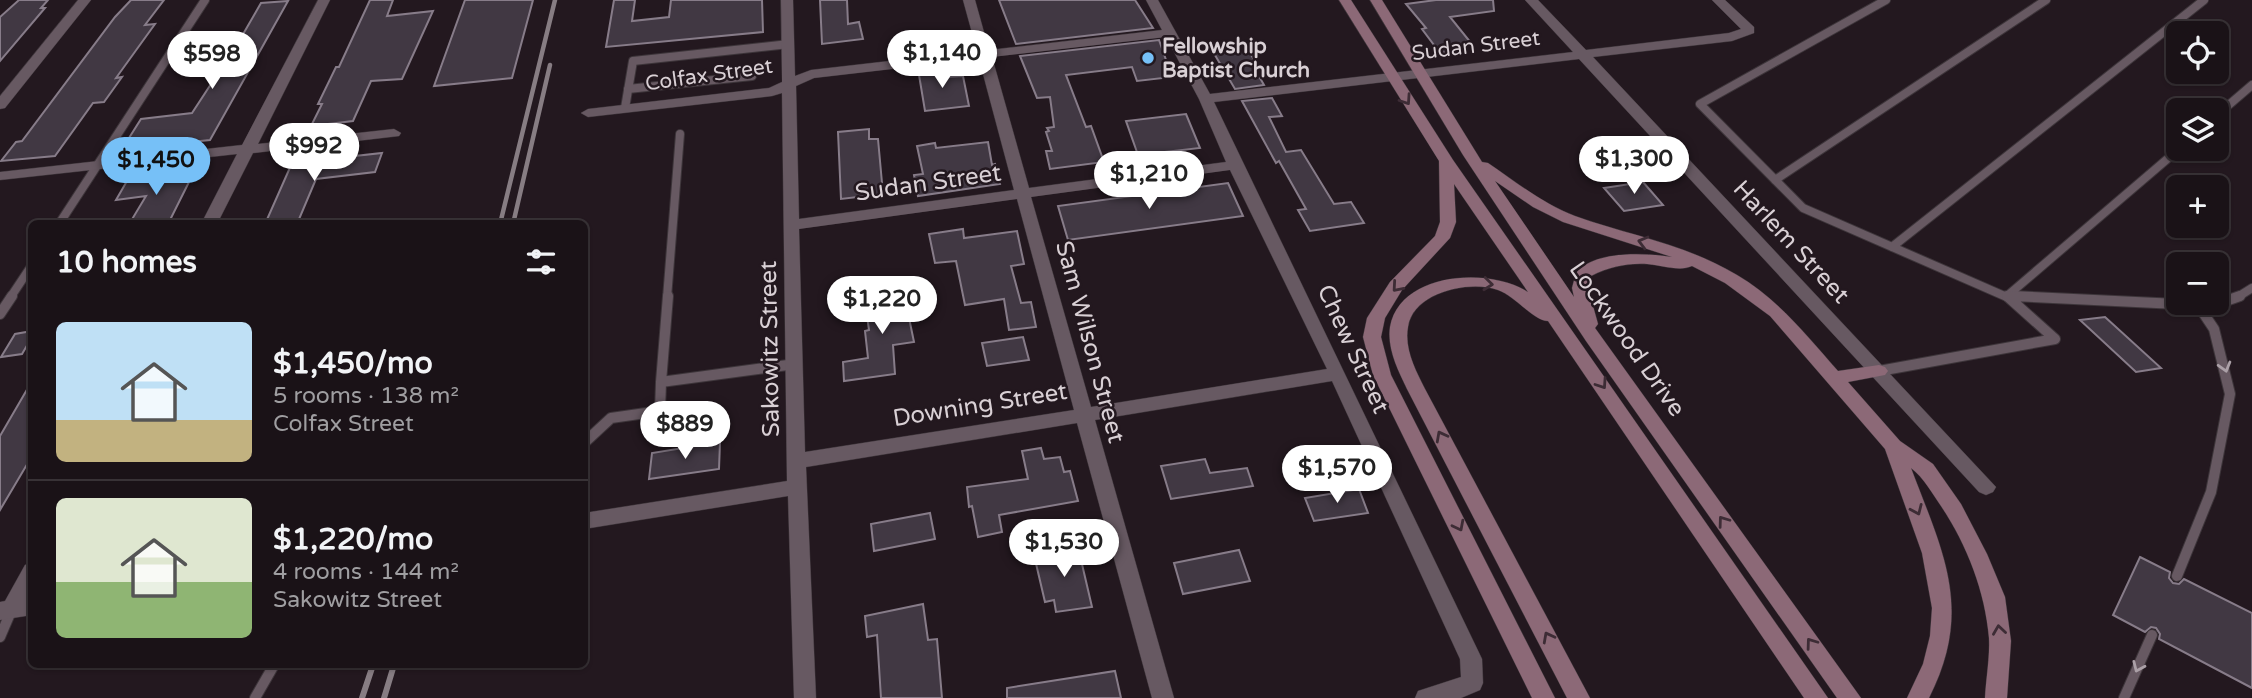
<!DOCTYPE html>
<html lang="en">
<head>
<meta charset="utf-8">
<style>
	:root { --surface:#1a1217; --page:#272024; --text:#f1f3f6; --muted:#9f9ea1; --line:#383236; --accent:#76c0f7 }
	body { margin:0; font-family:"Varela Round",sans-serif; background:var(--page); color:var(--text); height:100vh; display:flex; flex-direction:column; font-size:26px; white-space:nowrap }
	* { box-sizing:border-box; margin:0 }
	p { font-size:23px; color:var(--muted) }
	.icon { flex:none; width:38px; height:38px; fill:none; stroke:currentColor; stroke-width:2; stroke-linecap:round; stroke-linejoin:round }
	.map { position:relative; flex:1; overflow:hidden }
	.side { position:absolute; left:28px; top:220px; width:560px; height:448px; display:flex; flex-direction:column; background:var(--surface); border-radius:10px; box-shadow:0 2px 5px #0004,0 0 0 2px var(--line) }
	.side>* { flex:none }
	.fabs { position:absolute; left:2166px; top:21px; display:grid; gap:14px }
	.fabs a { display:grid; place-items:center; width:63px; height:63px; border-radius:10px; background:var(--surface); box-shadow:0 2px 5px #0004,0 0 0 2px var(--line); font-size:35px }
	.price { position:absolute; translate:-50% -60px; padding:0 16px; border-radius:24px; background:#fff; color:#222; font-size:23px; line-height:46px; filter:drop-shadow(0 2px 4px #0008) }
	.price::after { content:''; position:absolute; left:50%; top:42px; width:21px; height:16px; margin-left:-10px; background:inherit; clip-path:polygon(0 0,100% 0,50% 100%) }
	.price.selected { background:var(--accent); color:#111 }
	ul { padding:0; list-style:none }
	li { display:flex; align-items:center; gap:21px; height:175px; padding:0 28px }
	li+li { border-top:2px solid var(--line) }
	li span { display:grid; place-items:center; flex:none; width:196px; height:140px; border-radius:10px; color:#555 }
	li>.icon { margin-inline-start:auto }
	span .icon { width:84px; height:84px; fill:#fffc; stroke-width:1 }
	li b { font-size:30px }
	h2 { display:flex; justify-content:space-between; align-items:center; height:84px; padding:0 28px; font-size:30px }
	.map>svg:first-child { display:block }
	.building { fill:#413843; stroke:#877c89; stroke-width:2 }
	.lines { fill:none; stroke-linecap:round; stroke-linejoin:round }
	.service-far1-casing { stroke:#3d353a; stroke-width:10 }
	.service-casing { stroke:#3d353a; stroke-width:12 }
	.minor-casing { stroke:#3d353a; stroke-width:1 }
	.secondary-casing { stroke:#3d353a; stroke-width:1 }
	.service-far1 { stroke:#675962; stroke-width:8 }
	.service { stroke:#675962; stroke-width:10 }
	.minor { fill:#675962; fill-rule:evenodd }
	.secondary { fill:#8c6977; fill-rule:evenodd }
	.rail-far1 { stroke:#877d83; stroke-width:4.5 }
	.rail { stroke:#877d83; stroke-width:6 }
	.oneway { stroke:#3d2c35 }
	.oneway2 { stroke:#aba0a7 }
	.poi-dot { fill:#76c0f7; stroke:#23181f; stroke-width:2.5 }
	.labels { text-anchor:middle; dominant-baseline:central; stroke-width:5; stroke-linejoin:round; paint-order:stroke }
	.far-poi-label { font-size:21px; font-weight:bold; fill:#d9d0d5; stroke:#23181f; text-anchor:start }
	.far-street-label { font-size:21px; fill:#d9d0d5; stroke:#23181f }
	.street-label { font-size:24px; fill:#d9d0d5; stroke:#23181f }
</style>
</head>
<body>
<div class="map">
<svg width="2252" height="698" viewBox="0 0 2252 698">
	<rect width="100%" height="100%" fill="#23181f"/>
	<!-- building -->
	<path class="building" d="M19,0H48L41,8H45L0,61V17Z
		M131,0H164L145,25L155,24L116,78L122,77L104,102L93,103L55,156L1,161L16,142L22,141L115,17Z
		M370,0H393L387,16L433,11L402,79L371,81L353,121L311,126L322,104H318L336,67H339Z
		M465,0H533L512,78L434,86Z
		M614,0H635L632,21L669,17L671,0H762L763,32L606,47Z
		M820,0H847L848,24L859,22L863,39L822,44Z
		M999,0H1135L1153,28L1016,44Z
		M1436,0H1493L1494,11L1450,17L1471,43L1460,44L1465,50L1440,53L1422,29L1426,28L1406,4Z
		M288,1L210,140L122,149L141,119L192,113L213,81H216L261,3Z
		M935,33L940,53L916,55L913,36Z
		M1159,40L1172,77L1137,81L1132,67L1066,75L1086,127L1091,126L1104,162L1050,169L1046,151H1052L1046,132L1049,131L1047,128L1054,127L1050,97L1037,98L1020,56Z
		M1246,46L1261,72L1263,77L1260,78L1264,85L1235,89L1212,50Z
		M944,66L947,77L963,76L969,106L925,111L918,69Z
		M1272,98L1282,116L1269,117L1286,152L1301,150L1334,204L1351,202L1364,223L1310,231L1298,210L1306,209L1279,161L1276,163L1242,101Z
		M1186,114L1200,148L1138,155L1126,121Z
		M869,129V139H878L883,194L841,199L838,132Z
		M988,142L992,165L995,164L1000,184L918,196L914,175L923,174L917,146L935,143L936,148Z
		M382,153L375,172L316,179L297,224H265L292,163Z
		M193,174L169,222L140,224L142,220L131,221L146,196L116,200L127,181Z
		M1643,182L1663,205L1624,211L1604,188Z
		M1228,183L1243,216L1068,240L1058,206Z
		M963,229L964,238L1017,231L1024,264L1011,266L1021,303L1031,302L1036,327L1009,330L1004,299L965,305L956,261L935,263L929,234Z
		M903,289L914,342L893,345L895,374L844,381L843,362L868,358L865,331L869,330L865,302L879,300L878,292Z
		M2105,317L2161,368L2136,372L2080,320Z
		M32,331V337L22,354L1,357L15,334Z
		M1023,337L1029,360L987,366L982,343Z
		M32,381V456L0,510V436Z
		M720,442L719,469L649,479L652,453Z
		M1041,448L1044,459L1060,457L1064,472L1070,471L1078,501L999,515L1002,532L978,537L972,506L969,507L967,487L1028,479L1022,451Z
		M1205,459L1210,473L1247,468L1253,486L1171,499L1161,466Z
		M1359,489L1368,513L1314,521L1305,498Z
		M930,513L935,539L874,551L871,524Z
		M1078,547L1092,607L1056,612L1054,600L1045,602L1034,555Z
		M1239,550L1250,581L1183,594L1174,563Z
		M2140,557L2170,572L2169,578L2173,583L2179,584L2184,579L2252,613V688L2159,639L2160,634L2156,628L2151,627L2145,632L2113,615Z
		M923,604L928,640L937,639L942,698H881L877,635L867,637L865,616Z
		M1115,671L1121,698H1007V688Z"/>
	<g class="lines">
		<!-- service-far1 casing -->
		<g class="service-far1-casing">
			<path id="service-far1" d="M1886,0L1700,104L1803,208L2009,298
				M628,89L752,76
				M625,108L633,61L789,44
				M2217,115L2252,85
				M1775,180L2046,0
				M59,224L205,0
				M1892,247L2204,0
				M2007,296L2050,298
				M2007,296L2179,149
				M10,298L32,265
				M667,298L680,134
				M2236,298L2252,288"/>
		</g>
		<!-- service casing -->
		<g class="service-casing">
			<path id="service" d="M668,296L661,382L795,364
				M2007,296L2055,339
				M2013,296L2198,305L2220,303L2240,296
				M0,314L12,296
				M1879,371L2055,339
				M584,443L611,418L660,411L661,382
				M2177,576L2211,492L2230,394L2214,329L2198,305
				M0,637L12,609
				M255,698L274,665
				M2124,698L2152,635"/>
		</g>
		<!-- minor casing -->
		<g class="minor-casing">
			<path id="minor" d="M78,0H91L5,108L0,109V96Z
				M318,0H330L258,144L394,129L401,133L399,136L253,153L217,224H201L237,154L0,180V172L242,145Z
				M781,0H793L795,76L811,70L977,51L963,0H975L989,50L1162,30L1146,0H1158L1210,94L1573,52L1525,0H1538L1586,50L1729,33L1741,29L1712,0H1725L1754,27V33L1732,41L1593,57L1996,487L1993,492L1986,495L1979,492L1579,59L1214,102L1482,659L1483,683L1480,690L1461,698H1415L1418,691L1461,677L1460,659L1332,381L1095,420L1174,698H1152L1077,423L806,467L816,698H794L788,496L584,529V513L787,481L782,93L772,96L588,117L581,113L588,109L769,88L782,82ZM1166,37L1199,99L1226,162L1029,188L992,57ZM979,59L1014,190L799,219L796,86L814,78ZM1230,170L1327,369L1091,407L1031,197ZM1017,199L1074,410L805,452L799,229Z
				M32,563V592L29,598L32,597V615L0,620V602L5,601L25,565Z"/>
		</g>
		<!-- secondary casing -->
		<g class="secondary-casing">
			<path id="secondary" d="M1339,0H1351L1453,160L1828,698H1804L1548,321C1534,321 1515,296 1498,290C1470,280 1413,292 1408,327C1404,349 1416,371 1425,389L1590,698H1567L1407,389C1398,370 1387,349 1390,327C1400,272 1489,267 1528,292L1454,184L1456,222L1450,238L1402,290L1385,318L1381,337L1391,375L1555,698H1532L1373,375L1363,337L1367,318L1390,282L1435,236L1440,222L1439,161Z
				M1370,0H1382L1482,162L1488,163C1516,182 1543,204 1575,216C1631,236 1683,243 1737,275C1778,299 1807,336 1838,371L1879,365L1885,367L1888,371L1885,375L1848,382L1900,441L1933,464L1961,504L1987,554L2005,597L2011,641L2007,698H1985C1986,679 1990,657 1989,638C1985,591 1967,545 1941,506C1932,493 1924,478 1911,468C1943,553 1974,609 1929,698H1907L1923,664L1930,636L1932,608L1922,553L1885,449L1770,316L1725,283L1692,266C1680,272 1661,265 1647,264C1627,263 1609,267 1591,276L1588,288L1598,324L1595,328L1861,698H1837L1586,341L1463,155ZM1495,181L1533,207L1563,222L1672,257C1646,253 1594,250 1576,273L1572,288L1574,297Z"/>
		</g>
		<!-- service-far1 -->
		<use href="#service-far1" class="service-far1"/>
		<!-- service -->
		<use href="#service" class="service"/>
		<!-- minor -->
		<use href="#minor" class="minor"/>
		<!-- secondary -->
		<use href="#secondary" class="secondary"/>
		<!-- rail-far1 -->
		<path class="rail-far1" d="M500,224L555,0
			M513,224L550,65"/>
		<!-- rail -->
		<path class="rail" d="M362,698L373,665
			M384,698L394,665"/>
	</g>
	<!-- one-way arrows -->
	<defs><path id="oneway-chevron" d="M-2-3.5L2.5 0L-2 3.5" fill="none" stroke-width="1.6" stroke-linecap="round" stroke-linejoin="round" transform="scale(1.75)"/></defs>
	<g class="oneway">
		<use href="#oneway-chevron" transform="translate(1406 100) rotate(56)"/>
		<use href="#oneway-chevron" transform="translate(1643 242) rotate(-165)"/>
		<use href="#oneway-chevron" transform="translate(1488 284) rotate(6)"/>
		<use href="#oneway-chevron" transform="translate(1397 287) rotate(131)"/>
		<use href="#oneway-chevron" transform="translate(1602 384) rotate(56)"/>
		<use href="#oneway-chevron" transform="translate(1441 436) rotate(-118)"/>
		<use href="#oneway-chevron" transform="translate(1917 510) rotate(66)"/>
		<use href="#oneway-chevron" transform="translate(1723 521) rotate(-126)"/>
		<use href="#oneway-chevron" transform="translate(1459 526) rotate(63)"/>
		<use href="#oneway-chevron" transform="translate(1999 630) rotate(-98)"/>
		<use href="#oneway-chevron" transform="translate(1548 637) rotate(-118)"/>
		<use href="#oneway-chevron" transform="translate(1811 643) rotate(-126)"/>
	</g>
	<g class="oneway2">
		<use href="#oneway-chevron" transform="translate(2225 367) rotate(74)"/>
		<use href="#oneway-chevron" transform="translate(2138 667) rotate(114)"/>
	</g>
	<!-- markers -->
	<circle class="poi-dot" cx="1148" cy="58" r="7"/>
	<g class="labels">
		<!-- far-poi labels -->
		<g class="far-poi-label">
			<text x="1162" y="46">Fellowship<tspan x="1162" dy="24">Baptist Church</tspan></text>
		</g>
		<!-- far-street labels -->
		<g class="far-street-label">
			<text transform="translate(1476 46) rotate(-7)">Sudan Street</text>
			<text transform="translate(709 75) rotate(-8)">Colfax Street</text>
		</g>
		<!-- street labels -->
		<g class="street-label">
			<text transform="translate(928 183) rotate(-8)">Sudan Street</text>
			<text transform="translate(1791 242) rotate(47)">Harlem Street</text>
			<text transform="translate(1627 339) rotate(55)">Lockwood Drive</text>
			<text transform="translate(1090 342) rotate(75)">Sam Wilson Street</text>
			<text transform="translate(770 349) rotate(-91)">Sakowitz Street</text>
			<text transform="translate(1353 349) rotate(65)">Chew Street</text>
			<text transform="translate(980 405) rotate(-9)">Downing Street</text>
		</g>
	</g>
</svg>
<div class="fabs">
<a><svg class="icon" aria-label="locate" viewBox="0 0 24 24"><circle cx="12" cy="12" r="6"/><path d="M12 2v4M12 18v4M2 12h4M18 12h4"/></svg></a>
<a><svg class="icon" aria-label="layers" viewBox="0 0 24 24"><path d="M12 4l9 5-9 5-9-5zM3 14l9 5 9-5"/></svg></a>
<a>+</a>
<a>−</a>
</div>
<b class="price" style="left:942px;top:90px">$1,140</b>
<b class="price" style="left:212px;top:91px">$598</b>
<b class="price" style="left:314px;top:183px">$992</b>
<b class="price" style="left:1634px;top:196px">$1,300</b>
<b class="price selected" style="left:156px;top:197px">$1,450</b>
<b class="price" style="left:1149px;top:211px">$1,210</b>
<b class="price" style="left:882px;top:336px">$1,220</b>
<b class="price" style="left:685px;top:461px">$889</b>
<b class="price" style="left:1337px;top:505px">$1,570</b>
<b class="price" style="left:1064px;top:579px">$1,530</b>
<section class="side">
<h2>10 homes<svg class="icon" aria-label="filters" viewBox="0 0 24 24"><path d="M4 7h16M4 17h16"/><circle cx="9" cy="7" r="2"/><circle cx="15" cy="17" r="2"/></svg></h2>
<ul>
<li><span style="background:linear-gradient(#bfe0f5 70%,#c2b280 0)"><svg class="icon" aria-label="home" viewBox="0 0 24 24"><path d="M3 11l9-7 9 7M6 9v11h12V9"/></svg></span><div><b>$1,450/mo</b><p>5 rooms · 138 m²</p><p>Colfax Street</p></div></li>
<li><span style="background:linear-gradient(#dfe7d0 60%,#8fb573 0)"><svg class="icon" aria-label="home" viewBox="0 0 24 24"><path d="M3 11l9-7 9 7M6 9v11h12V9"/></svg></span><div><b>$1,220/mo</b><p>4 rooms · 144 m²</p><p>Sakowitz Street</p></div></li>
</ul>
</section>
</div>
</body>
</html>
